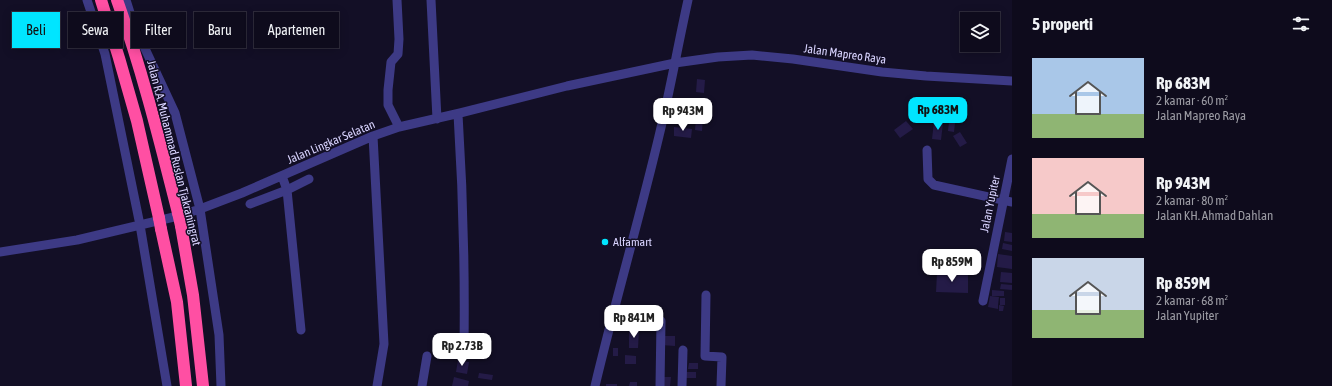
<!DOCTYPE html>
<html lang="id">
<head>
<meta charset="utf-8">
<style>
	:root { --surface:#0e0b1c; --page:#171425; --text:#f1f3f6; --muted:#9b9ba3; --line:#2e2b3b; --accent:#00e5ff }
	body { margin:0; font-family:"Asap Condensed",sans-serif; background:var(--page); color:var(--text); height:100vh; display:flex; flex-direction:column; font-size:15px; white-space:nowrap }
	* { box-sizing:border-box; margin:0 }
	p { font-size:13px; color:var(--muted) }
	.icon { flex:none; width:22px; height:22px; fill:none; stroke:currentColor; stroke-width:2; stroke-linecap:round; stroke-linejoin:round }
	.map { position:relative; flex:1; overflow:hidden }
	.sheet { display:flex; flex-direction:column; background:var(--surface); width:320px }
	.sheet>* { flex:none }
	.hud { position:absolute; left:12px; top:12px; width:380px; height:36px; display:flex; gap:8px }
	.fabs { position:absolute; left:960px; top:12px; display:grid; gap:8px }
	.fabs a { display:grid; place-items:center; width:40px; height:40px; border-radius:0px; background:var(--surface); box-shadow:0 2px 10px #0003,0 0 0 1px var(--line); font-size:20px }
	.price { position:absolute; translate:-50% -34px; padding:0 9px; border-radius:8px; background:#fff; color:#222; font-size:13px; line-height:26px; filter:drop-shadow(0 1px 2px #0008) }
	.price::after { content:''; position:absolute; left:50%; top:24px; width:12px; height:9px; margin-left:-6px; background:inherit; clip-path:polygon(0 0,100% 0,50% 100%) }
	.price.selected { background:var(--accent); color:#111 }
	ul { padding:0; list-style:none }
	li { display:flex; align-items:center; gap:12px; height:100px; padding:0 20px }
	li span { display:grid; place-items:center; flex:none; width:112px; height:80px; border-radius:0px; color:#555 }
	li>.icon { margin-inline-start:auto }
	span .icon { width:48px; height:48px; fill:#fffc; stroke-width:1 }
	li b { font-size:17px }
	h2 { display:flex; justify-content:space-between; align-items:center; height:48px; padding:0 20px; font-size:17px }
	.pill { padding:0 14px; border-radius:0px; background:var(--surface); box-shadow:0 2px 10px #0003,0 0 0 1px var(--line); font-size:14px; line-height:36px }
	.pill.selected { background:var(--accent); color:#111 }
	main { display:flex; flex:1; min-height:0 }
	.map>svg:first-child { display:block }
	.building { fill:#241b47 }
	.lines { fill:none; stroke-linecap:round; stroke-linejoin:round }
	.minor { stroke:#3d3a85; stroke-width:9 }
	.highway { stroke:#ff4fa3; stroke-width:12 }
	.highway-bridge { stroke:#ff4fa3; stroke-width:12 }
	.poi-dot { fill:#00e5ff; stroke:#130f26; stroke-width:1.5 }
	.labels { text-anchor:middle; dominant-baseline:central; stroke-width:3; stroke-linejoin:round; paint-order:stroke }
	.street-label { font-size:12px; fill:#d9d4ff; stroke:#130f26 }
	.poi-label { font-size:12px; fill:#d9d4ff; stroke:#130f26; text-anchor:start }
</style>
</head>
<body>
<main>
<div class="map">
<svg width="1012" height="386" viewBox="0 0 1012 386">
	<rect width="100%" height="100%" fill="#130f26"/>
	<!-- building -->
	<path class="building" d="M697,79L705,80L704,93L696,92Z
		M683,102H691V106L683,105Z
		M686,109L697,110V115L685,114Z
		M696,118L703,119L702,131L695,130Z
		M906,121L913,129L900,138L894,130Z
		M934,122L943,123L941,140L932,139Z
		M949,122L955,123L954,132L948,131Z
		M674,127L692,129L691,138L674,136Z
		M960,132L967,143L960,147L953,136Z
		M1005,232L1012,233V242L1004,241Z
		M1003,243L1012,245V251L1002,249Z
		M998,254L1012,256V269L997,267Z
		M1001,272L1012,273V283L1000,282Z
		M937,273L968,274V293L936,292Z
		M1001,284L1012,285V290L1000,289Z
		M992,290L1004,291V296H992Z
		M990,296L999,297L998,305H997H998V309L988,307Z
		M1000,298H1005V305H1000Z
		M999,305L1004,306L1003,311H999Z
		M629,329L639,330L638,348H629Z
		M661,336H675V346L661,345Z
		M613,348H618V356H613Z
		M625,355L636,356V364H625Z
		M458,360L469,362L467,374L456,372Z
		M689,363H698V369H688Z
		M686,372H696V378H686Z
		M479,373L493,375L492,380L478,378Z
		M454,377L469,381L468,386H452Z
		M661,377H671L670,386H661Z
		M630,382H637V386H629Z
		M606,384H617V386H606Z"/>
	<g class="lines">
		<!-- minor -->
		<path class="minor" d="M87,0L105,54L140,225L167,386
			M126,0L134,25L175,113L200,209L219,335L221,386
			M397,0L399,39L398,54L391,62L388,90V105L399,127
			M431,0L437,119
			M458,114C463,192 465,270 464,347
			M373,136L384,344L377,386
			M927,150L928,179L934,185L1012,202
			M282,176L287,190L301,330
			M250,204L287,190L309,179
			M0,252L77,240L178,216L200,209L242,193L373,136L399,127L460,113L567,86L675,63L718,57L752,55L793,59L882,72L926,76L1012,81
			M706,295L705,356L722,357L721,386
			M983,301L1012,159
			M422,386L427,356
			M595,386C615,302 639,220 659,136C670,91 678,45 688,0
			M660,386L661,321
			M682,386L683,350"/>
		<!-- highway -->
		<path class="highway" d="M101,0L119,58L137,121L159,218
			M117,0C142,69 160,142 178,213
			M181,226L193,295L203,386
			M161,229L177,302L186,386"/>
		<!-- highway-bridge -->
		<path class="highway-bridge" d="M178,213L181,226
			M159,218L161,229"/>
	</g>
	<!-- markers -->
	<circle class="poi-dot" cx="605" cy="242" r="4"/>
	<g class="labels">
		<!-- street labels -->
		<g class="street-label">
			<text transform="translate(845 54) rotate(8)">Jalan Mapreo Raya</text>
			<text transform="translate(331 142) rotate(-23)">Jalan Lingkar Selatan</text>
			<text transform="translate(174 153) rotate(76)">Jalan R.A. Muhammad Ruslan Tjakraningrat</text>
			<text transform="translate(990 204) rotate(-78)">Jalan Yupiter</text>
		</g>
		<!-- poi labels -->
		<g class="poi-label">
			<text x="613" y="242">Alfamart</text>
		</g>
	</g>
</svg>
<div class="fabs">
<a><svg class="icon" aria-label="layers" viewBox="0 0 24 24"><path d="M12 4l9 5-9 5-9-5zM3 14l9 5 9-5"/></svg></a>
</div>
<b class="price selected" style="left:938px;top:131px">Rp 683M</b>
<b class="price" style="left:683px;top:132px">Rp 943M</b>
<b class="price" style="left:952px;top:283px">Rp 859M</b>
<b class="price" style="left:634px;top:339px">Rp 841M</b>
<b class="price" style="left:462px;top:367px">Rp 2.73B</b>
<div class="hud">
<a class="pill selected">Beli</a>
<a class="pill">Sewa</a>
<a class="pill">Filter</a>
<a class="pill">Baru</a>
<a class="pill">Apartemen</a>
</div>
</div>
<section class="sheet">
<h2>5 properti<svg class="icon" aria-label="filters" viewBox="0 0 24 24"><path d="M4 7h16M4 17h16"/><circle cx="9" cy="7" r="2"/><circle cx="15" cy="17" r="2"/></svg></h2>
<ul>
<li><span style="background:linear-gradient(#a9c7e8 70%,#8fb573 0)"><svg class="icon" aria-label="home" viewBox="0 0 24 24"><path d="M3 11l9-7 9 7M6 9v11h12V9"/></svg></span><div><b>Rp 683M</b><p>2 kamar · 60 m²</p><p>Jalan Mapreo Raya</p></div></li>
<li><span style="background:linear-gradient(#f6c9c9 70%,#8fb573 0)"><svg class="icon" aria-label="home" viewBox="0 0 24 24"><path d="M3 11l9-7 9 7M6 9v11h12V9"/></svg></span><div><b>Rp 943M</b><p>2 kamar · 80 m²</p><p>Jalan KH. Ahmad Dahlan</p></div></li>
<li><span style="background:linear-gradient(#c9d6e8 65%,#8fb573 0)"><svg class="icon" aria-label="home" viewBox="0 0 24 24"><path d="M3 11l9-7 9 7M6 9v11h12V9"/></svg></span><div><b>Rp 859M</b><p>2 kamar · 68 m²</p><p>Jalan Yupiter</p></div></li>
</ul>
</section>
</main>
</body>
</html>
